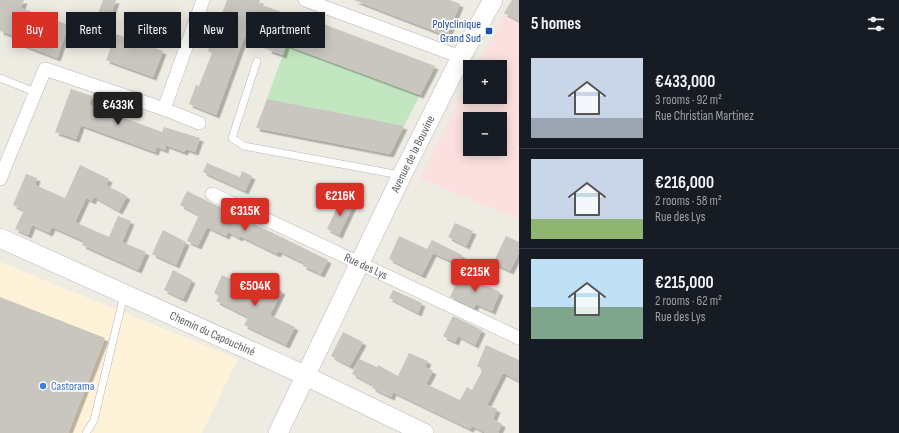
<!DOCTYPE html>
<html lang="en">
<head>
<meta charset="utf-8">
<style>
	:root { --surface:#171b24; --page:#242831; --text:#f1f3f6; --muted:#9ea1a6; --line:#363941; --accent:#d93025 }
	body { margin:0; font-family:"Sofia Sans Condensed",sans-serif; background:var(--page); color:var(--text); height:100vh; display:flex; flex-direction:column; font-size:15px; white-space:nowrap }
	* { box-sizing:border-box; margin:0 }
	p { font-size:13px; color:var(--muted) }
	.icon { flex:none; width:22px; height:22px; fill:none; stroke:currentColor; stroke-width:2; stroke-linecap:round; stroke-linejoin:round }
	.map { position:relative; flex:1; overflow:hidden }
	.side { display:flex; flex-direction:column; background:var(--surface); width:380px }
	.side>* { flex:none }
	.hud { position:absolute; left:12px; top:12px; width:380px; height:36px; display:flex; gap:8px }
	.controls { position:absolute; left:463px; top:60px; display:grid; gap:8px }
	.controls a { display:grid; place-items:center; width:44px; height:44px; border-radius:0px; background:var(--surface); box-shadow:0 2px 10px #0003; font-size:20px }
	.price { position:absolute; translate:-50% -34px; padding:0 9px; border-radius:4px; background:var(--accent); color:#fff; font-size:13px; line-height:26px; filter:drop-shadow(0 1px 2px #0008) }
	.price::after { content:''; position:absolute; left:50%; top:24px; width:12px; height:9px; margin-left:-6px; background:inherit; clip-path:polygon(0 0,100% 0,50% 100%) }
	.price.active { background:#222; color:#fff }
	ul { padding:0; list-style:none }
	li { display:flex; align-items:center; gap:12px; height:100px; padding:0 12px }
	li+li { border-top:1px solid var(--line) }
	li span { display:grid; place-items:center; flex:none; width:112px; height:80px; border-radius:0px; color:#555 }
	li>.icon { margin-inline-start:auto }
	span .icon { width:48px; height:48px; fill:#fffc; stroke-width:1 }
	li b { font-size:17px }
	h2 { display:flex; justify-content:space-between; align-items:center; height:48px; padding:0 12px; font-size:17px }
	.tag { padding:0 14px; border-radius:0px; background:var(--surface); box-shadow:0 2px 10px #0003; font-size:14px; line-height:36px }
	.tag.active { background:var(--accent); color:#fff }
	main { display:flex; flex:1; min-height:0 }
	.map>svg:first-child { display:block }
	.commercial { fill:#fef3d8 }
	.medical { fill:#fbe0df; fill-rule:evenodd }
	.green { fill:#c2e6bf }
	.building { fill:#c9c6c0; filter:url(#shadow) }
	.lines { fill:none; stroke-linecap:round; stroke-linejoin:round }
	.lane-casing { stroke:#b4b7bb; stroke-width:8 }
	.street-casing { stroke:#b4b7bb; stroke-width:14 }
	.secondary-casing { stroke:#b5b9be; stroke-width:20 }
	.lane { stroke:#fff; stroke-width:7 }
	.street { stroke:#fff; stroke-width:13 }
	.secondary { stroke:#fff; stroke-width:19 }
	.transit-dot { fill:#1a4fb4; stroke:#fff; stroke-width:1.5 }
	.shop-dot { fill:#3f7fe0; stroke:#fff; stroke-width:1.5 }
	.labels { text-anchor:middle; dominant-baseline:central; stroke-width:3.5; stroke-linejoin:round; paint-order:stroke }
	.transit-label { font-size:12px; fill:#164399; stroke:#fff; text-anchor:end }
	.street-label { font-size:12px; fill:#5b6064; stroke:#fff }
	.shop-label { font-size:12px; fill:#366cbe; stroke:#fff; text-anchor:start }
</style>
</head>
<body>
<main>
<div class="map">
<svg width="519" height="433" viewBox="0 0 519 433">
	<defs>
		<filter id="shadow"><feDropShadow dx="3.5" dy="3.5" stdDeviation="0" flood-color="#0004"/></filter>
	</defs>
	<rect width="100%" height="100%" fill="#eeebe3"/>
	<!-- commercial -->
	<path class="commercial" d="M0,262L238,359L202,433H0Z"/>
	<!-- medical -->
	<path class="medical" d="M512,0H519V219L420,179L470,80V97H500V67H477ZM470,119H500V149H470Z"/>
	<!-- green -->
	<path class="green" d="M286,46L420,95L404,126L267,99Z"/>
	<!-- building -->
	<path class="building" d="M0,0H24L21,8L69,25L57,58L15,42L17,37L0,31Z
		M103,0H116L107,27L95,22Z
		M227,0H260L259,4L309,22L310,19L435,66L420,95L286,45L283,55L268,50L269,47L244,38L216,115L189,104L196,85L199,86L212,53L208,51Z
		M354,0H450L460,4L447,36Z
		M512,0H519V21L504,13Z
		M116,34L163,51L153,77L106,60Z
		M71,89L92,96L89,105L162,132L164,127L200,138L195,152L186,149L184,152L166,145L165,150L157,147L155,152L81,125L76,139L55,132Z
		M267,99L339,113L404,126L390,154L256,128Z
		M207,163L240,177L242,171L252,176L245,191L203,172Z
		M80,165L109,179L106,185L127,196L119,211L94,197L92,201L86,198L75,222L109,237L118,216L131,221L122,242L146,252L138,270L82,245L84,241L52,227L49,233L32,225L28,235L15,229L24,210L13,205L26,174L37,178L35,185L65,198Z
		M187,191L328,260L321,274L303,266L304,263L279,251L277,254L240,236L239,238L228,232L226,236L207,227L198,246L187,241L199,215L180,205Z
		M341,199L353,205L339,235L327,229Z
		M455,223L473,231L466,246L448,237Z
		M163,230L186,242L176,265L152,254Z
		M399,236L427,249L432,240L462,255L458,264L433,253L422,275L389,259Z
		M506,236L519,242V253L510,271L493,263Z
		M173,270L192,280L183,299L164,290Z
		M461,274L500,292L492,311L476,304L474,308L450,297Z
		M222,275L251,289L256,278L282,291L270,315L295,327L286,345L244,325L248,317L216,301L219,296L214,293Z
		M393,290L422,303L418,313L389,298Z
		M0,297L105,338L68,433H0Z
		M453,316L482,330L475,345L458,336L455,342L443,336Z
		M343,332L363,342L350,366L331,356Z
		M486,345L519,360V381L503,373L487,405L497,409L493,419L502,424L498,433H486L472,426L470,429L393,392L391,397L372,388L373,385L352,374L359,359L377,367L378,365L398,376L409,353L428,361L425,367L433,371L426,384L460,400L467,387L472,390L483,369L477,366Z"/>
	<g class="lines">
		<!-- lane casing -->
		<g class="lane-casing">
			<path id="lane" d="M257,61L232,138L244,146L400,175
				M0,78L35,92
				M86,433L94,420L124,295"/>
		</g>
		<!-- street casing -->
		<g class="street-casing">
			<g id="street">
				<path d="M305,0L461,57"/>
				<path d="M164,109L203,0"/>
				<path d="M0,179L45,69L164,109L199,123"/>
				<path id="s1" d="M212,194L519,338"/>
			</g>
		</g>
		<!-- secondary casing -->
		<g class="secondary-casing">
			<g id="secondary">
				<path id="s2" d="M0,238L287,367L424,433"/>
				<path id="s3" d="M278,433L402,175L461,57L493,0"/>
			</g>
		</g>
		<!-- lane -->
		<use href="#lane" class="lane"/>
		<!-- street -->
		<use href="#street" class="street"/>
		<!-- secondary -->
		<use href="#secondary" class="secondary"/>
	</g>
	<!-- markers -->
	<rect class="transit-dot" x="485" y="27" width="8" height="8" rx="2"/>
	<circle class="shop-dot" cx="43" cy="386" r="4"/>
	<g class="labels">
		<!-- transit labels -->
		<g class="transit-label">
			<text x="481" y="24">Polyclinique<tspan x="481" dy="14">Grand Sud</tspan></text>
		</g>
		<!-- street labels -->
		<g class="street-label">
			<text stroke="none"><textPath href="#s3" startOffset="310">Avenue de la Bouvine</textPath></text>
			<text stroke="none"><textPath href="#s1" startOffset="170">Rue des Lys</textPath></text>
			<text stroke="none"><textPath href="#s2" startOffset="233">Chemin du Capouchiné</textPath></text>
		</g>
		<!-- shop labels -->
		<g class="shop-label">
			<text x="51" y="386">Castorama</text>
		</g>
	</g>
</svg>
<div class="controls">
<a>+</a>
<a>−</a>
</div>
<b class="price active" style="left:118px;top:126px">€433K</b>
<b class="price" style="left:340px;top:217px">€216K</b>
<b class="price" style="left:245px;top:232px">€315K</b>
<b class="price" style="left:475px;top:293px">€215K</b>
<b class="price" style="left:255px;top:307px">€504K</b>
<div class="hud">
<a class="tag active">Buy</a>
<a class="tag">Rent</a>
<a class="tag">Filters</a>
<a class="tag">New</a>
<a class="tag">Apartment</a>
</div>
</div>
<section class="side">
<h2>5 homes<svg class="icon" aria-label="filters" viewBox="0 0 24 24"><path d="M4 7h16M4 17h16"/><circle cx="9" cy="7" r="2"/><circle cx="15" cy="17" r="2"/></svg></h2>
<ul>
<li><span style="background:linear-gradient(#c9d6e8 75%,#9aa5b1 0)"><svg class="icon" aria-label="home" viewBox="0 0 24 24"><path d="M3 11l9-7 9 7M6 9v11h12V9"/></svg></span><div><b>€433,000</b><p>3 rooms · 92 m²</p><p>Rue Christian Martinez</p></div></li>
<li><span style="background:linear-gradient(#c9d6e8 75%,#8fb573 0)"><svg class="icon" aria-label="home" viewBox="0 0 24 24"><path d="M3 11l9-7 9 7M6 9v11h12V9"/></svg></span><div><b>€216,000</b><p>2 rooms · 58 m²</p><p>Rue des Lys</p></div></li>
<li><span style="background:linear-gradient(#bfe0f5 60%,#7fa58c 0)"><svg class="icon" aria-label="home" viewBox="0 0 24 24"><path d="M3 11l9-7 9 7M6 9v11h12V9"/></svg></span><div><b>€215,000</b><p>2 rooms · 62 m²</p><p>Rue des Lys</p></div></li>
</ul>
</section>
</main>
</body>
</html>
